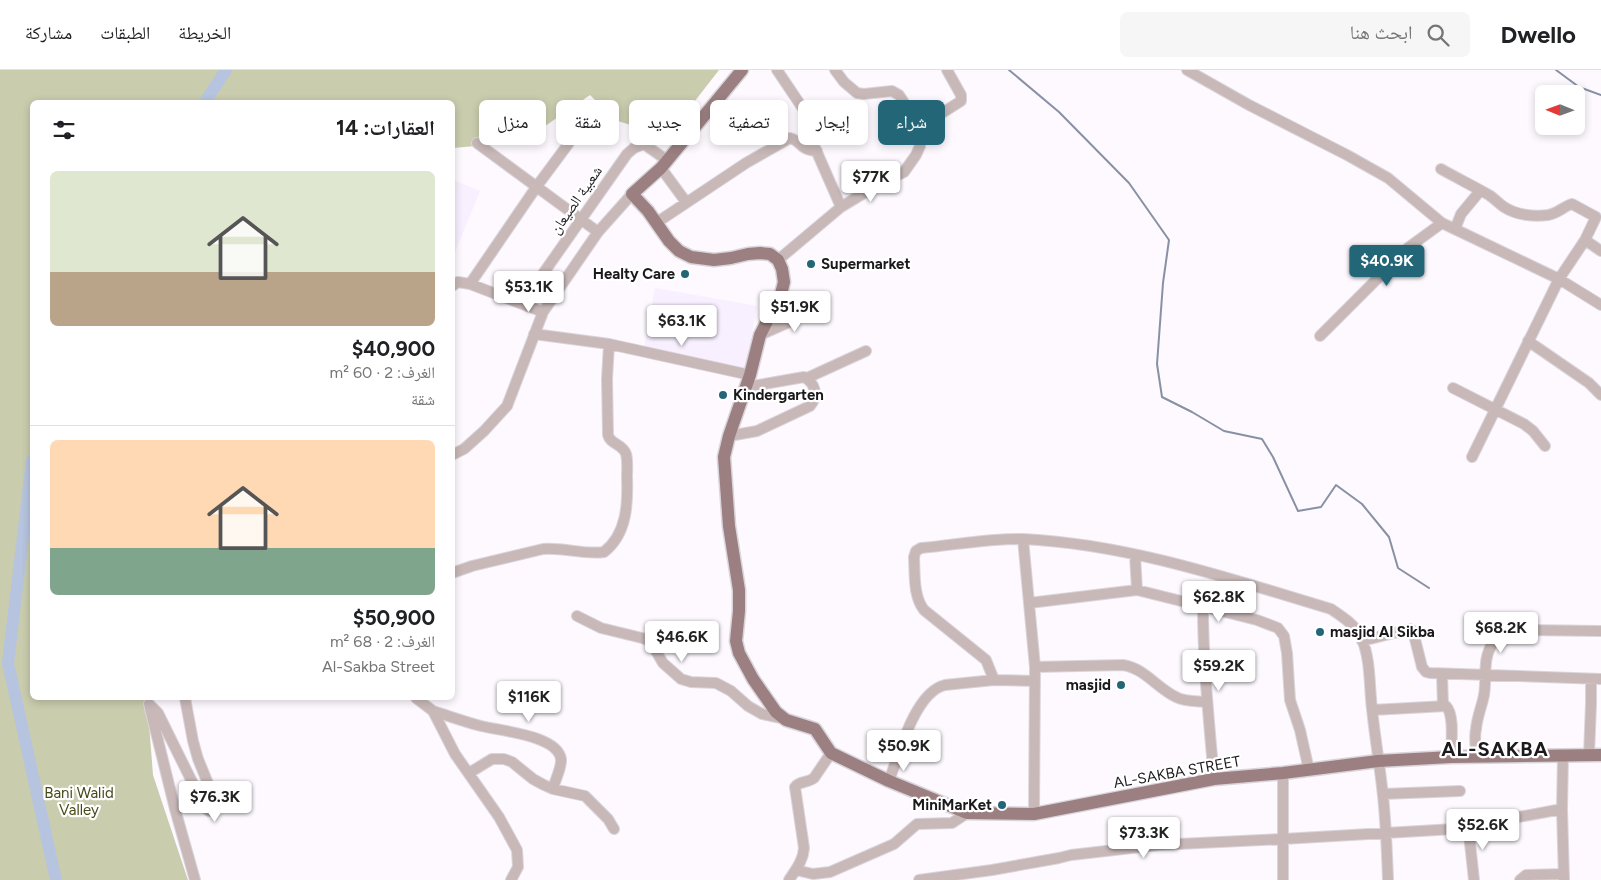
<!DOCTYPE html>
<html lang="ar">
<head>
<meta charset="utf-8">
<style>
	:root { --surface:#fff; --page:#f6f6f6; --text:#202124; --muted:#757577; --line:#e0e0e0; --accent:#267 }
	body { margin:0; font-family:Figtree,"Noto Naskh Arabic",sans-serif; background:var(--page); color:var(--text); direction:rtl; height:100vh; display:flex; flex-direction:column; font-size:19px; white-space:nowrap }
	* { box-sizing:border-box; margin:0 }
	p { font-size:16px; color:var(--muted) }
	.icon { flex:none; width:28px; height:28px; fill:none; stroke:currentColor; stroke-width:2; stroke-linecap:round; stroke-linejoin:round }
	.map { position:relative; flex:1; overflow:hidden; direction:ltr }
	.side { position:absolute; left:30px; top:30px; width:425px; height:600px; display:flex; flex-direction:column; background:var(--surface); border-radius:8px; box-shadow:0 2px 8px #0003; direction:rtl }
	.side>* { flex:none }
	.top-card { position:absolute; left:470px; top:30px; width:475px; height:45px; direction:rtl; display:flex; gap:10px }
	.needle { width:32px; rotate:271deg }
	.buttons { position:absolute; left:1535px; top:15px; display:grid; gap:10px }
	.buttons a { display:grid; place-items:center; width:50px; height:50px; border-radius:8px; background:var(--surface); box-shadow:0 2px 8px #0003; font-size:25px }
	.price { position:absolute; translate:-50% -42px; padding:0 11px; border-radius:5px; background:#fff; color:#222; font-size:16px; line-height:32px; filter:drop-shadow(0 1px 2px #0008) }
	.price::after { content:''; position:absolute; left:50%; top:30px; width:15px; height:11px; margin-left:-8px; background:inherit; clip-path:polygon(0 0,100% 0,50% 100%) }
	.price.on { background:var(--accent); color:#fff }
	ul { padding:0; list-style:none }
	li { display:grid; align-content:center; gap:10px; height:265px; padding:0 20px }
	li+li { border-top:1px solid var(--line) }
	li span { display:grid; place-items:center; height:155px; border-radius:8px; color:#555 }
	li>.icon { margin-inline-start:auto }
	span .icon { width:90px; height:90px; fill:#fffc; stroke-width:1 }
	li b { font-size:21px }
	h2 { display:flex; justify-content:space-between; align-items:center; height:60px; padding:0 20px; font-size:21px }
	.chip { padding:0 18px; border-radius:8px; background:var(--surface); box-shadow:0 2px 8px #0003; font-size:18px; line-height:45px }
	.chip.on { background:var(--accent); color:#fff }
	header { display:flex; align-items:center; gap:30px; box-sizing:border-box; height:70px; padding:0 25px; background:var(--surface); border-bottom:1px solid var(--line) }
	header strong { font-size:24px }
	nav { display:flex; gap:28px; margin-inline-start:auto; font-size:18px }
	.search { width:350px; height:45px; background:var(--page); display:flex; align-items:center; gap:12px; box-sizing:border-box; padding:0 18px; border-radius:8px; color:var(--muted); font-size:19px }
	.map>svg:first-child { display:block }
	.built { fill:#f8efff }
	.forest { fill:#caccae }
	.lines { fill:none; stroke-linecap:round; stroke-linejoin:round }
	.stream { stroke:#8891a4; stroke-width:2 }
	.river { stroke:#b6c4df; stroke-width:12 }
	.minor-casing { stroke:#d9d5db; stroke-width:12 }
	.major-casing { stroke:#d9d5db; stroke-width:15 }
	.minor { stroke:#c8b8b8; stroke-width:10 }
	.major { stroke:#9c8081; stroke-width:12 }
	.poi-dot { fill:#267; stroke:#fff; stroke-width:2 }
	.labels { text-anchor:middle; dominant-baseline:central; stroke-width:4.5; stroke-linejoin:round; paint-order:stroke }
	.street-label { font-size:15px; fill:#1b191c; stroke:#fff }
	.poi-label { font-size:15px; font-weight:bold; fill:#1b191c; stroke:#fff; text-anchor:start }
	.park-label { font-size:15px; fill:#484917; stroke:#fff }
	.district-label { font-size:20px; font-weight:bold; letter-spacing:1px; fill:#1b191c; stroke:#fff }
</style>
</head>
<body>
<header>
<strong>Dwello</strong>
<div class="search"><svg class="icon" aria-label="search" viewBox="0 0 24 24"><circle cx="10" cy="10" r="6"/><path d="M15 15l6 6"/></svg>ابحث هنا</div>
<nav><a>الخريطة</a><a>الطبقات</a><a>مشاركة</a></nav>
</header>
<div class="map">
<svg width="1601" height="810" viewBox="0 0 1601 810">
	<rect width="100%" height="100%" fill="#fdf9ff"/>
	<!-- built -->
	<path class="built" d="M453,110L480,121L453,187Z
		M655,218L757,236L745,302L644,278Z"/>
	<!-- forest -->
	<path class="forest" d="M0,0H719L667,67L615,50L590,25L522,72L453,78L452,32H32V628H147L153,705L188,810H0Z"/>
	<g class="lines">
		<!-- stream -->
		<path class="stream" d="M1009,0L1059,42L1129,113L1169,170L1163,213L1157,294L1162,327L1192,342L1224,361L1262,369L1273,387L1298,441L1321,437L1336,415L1362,434L1389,467L1398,498L1429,518
			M1556,0L1579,17L1601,25"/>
		<!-- river -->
		<path class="river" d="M205,32L226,0
			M32,390L8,593L56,810"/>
		<!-- minor casing -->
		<g class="minor-casing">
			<path id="minor" d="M777,0L816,58V63L812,71L841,137
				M1187,0L1249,35L1347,85L1388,108L1442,153L1559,209L1601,235
				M920,57L961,31V25L947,0
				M477,73L598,162
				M661,98L686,132
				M1441,99C1457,108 1473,116 1489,125C1494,128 1498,133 1504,137C1516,145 1534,147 1548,145C1559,143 1564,136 1572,134L1596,147L1585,170L1559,209L1472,387
				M656,153L746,93L790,68C802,71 799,80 817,81
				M1455,159L1461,144L1480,121
				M1585,170L1601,181
				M778,190L841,137L869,120L904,102L916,85L920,76L921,65L920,57L899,25L892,21L864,24L857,23L844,12L835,0
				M470,214L537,116L589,46
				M452,216L458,212L470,214L543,242
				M527,236L540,208L627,84L634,78L644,74L668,91
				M760,265L821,238
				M1320,266L1409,177L1442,153
				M1528,271L1589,313L1601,325
				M609,274L750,305
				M807,308L866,281
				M1453,318L1524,354L1533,361L1545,376
				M729,366L757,361L810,336C819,325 815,313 804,307L747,317
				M452,385L464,379L484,361L507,336L543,242L598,162L632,124
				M1023,469L1035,597L1034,744
				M1135,485L1137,520
				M452,503L472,496L543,479C563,477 583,485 604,482C627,464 628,434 627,407C627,400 628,391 626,384C623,374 610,374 608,365L607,309L609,274L534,264
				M1029,533L1137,520L1257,550L1278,558L1284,566L1287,583L1290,630L1300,660L1309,700
				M1203,536C1203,594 1209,651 1214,709
				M577,546L601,558L642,568L650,571L663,593L681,609L691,612L716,613L731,621L748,636L762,644L785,649
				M1362,571L1410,559L1413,561L1422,597L1426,602L1430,603L1601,609
				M1035,597L1123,595C1144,598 1157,618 1176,627C1185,632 1197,631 1207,632
				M1442,604L1443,636
				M994,610L986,590L924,540C913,526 915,504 914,487L916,481L921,478C955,475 989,468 1023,469C1128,474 1231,509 1331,539C1343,547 1354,554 1361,567C1371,589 1369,615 1372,639C1375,668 1380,697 1383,726C1386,754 1387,782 1388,810
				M416,628L433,641L455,684L499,747L517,780L518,797L511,810
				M149,634L158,643L205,738L209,741L212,740L216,733L214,728L198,689L193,671L185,628
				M150,638L175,739L195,810
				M1372,640L1446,636C1455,645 1451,674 1451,687
				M433,641C449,646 465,652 481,656C500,661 557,665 561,689C562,697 555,710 553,719
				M1563,685L1562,739L1564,810
				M1589,685L1591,634V609
				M1476,686C1476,677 1474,667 1476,659C1477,647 1482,636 1484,625C1487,608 1482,588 1493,573C1499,565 1511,562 1520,560L1601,561
				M469,703L492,689H504L512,692L533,709L544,715L553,719L585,726L608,749L614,759
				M889,711C899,684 915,622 945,615L994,610L1035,611
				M1383,724L1460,721
				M1468,755L1474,810
				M796,800L813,804L830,802L894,774L917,754L952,753L967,743
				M789,810C796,799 803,791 804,778L795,717C799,711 808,713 814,708L831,683
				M919,810L992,800L1059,788L1071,785L1158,775L1283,769V703
				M1283,810V769L1454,759L1562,739
				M1520,810L1526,805L1564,804"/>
		</g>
		<!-- major casing -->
		<g class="major-casing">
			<path id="major" d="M742,0L661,98L632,124L648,141L669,171L679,181L691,187L714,190L731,188L748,184L760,183L770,184L778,190L782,199L784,212L781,224L760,265L750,305L729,366L724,387L729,456L739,520V541L736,571L739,583L753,609L776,642L786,650L815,659L831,683L889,711L967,743L1034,744L1214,709L1283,703L1378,691L1451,687L1601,685"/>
		</g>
		<!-- minor -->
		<use href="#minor" class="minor"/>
		<!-- major -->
		<use href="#major" class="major"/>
	</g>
	<!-- markers -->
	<g class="poi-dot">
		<circle cx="811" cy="194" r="5"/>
		<circle cx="685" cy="204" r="5"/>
		<circle cx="723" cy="325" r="5"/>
		<circle cx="1320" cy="562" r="5"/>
		<circle cx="1121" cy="615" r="5"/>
		<circle cx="1002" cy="735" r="5"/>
	</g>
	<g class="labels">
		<!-- street labels -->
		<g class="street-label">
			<text transform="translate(576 130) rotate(-55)">شعبية الصيعان</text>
			<text transform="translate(1177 702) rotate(-10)">AL-SAKBA STREET</text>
		</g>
		<!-- poi labels -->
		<g class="poi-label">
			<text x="821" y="194">Supermarket</text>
			<text x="675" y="204" text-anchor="end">Healty Care</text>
			<text x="733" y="325">Kindergarten</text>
			<text x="1330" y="562">masjid Al Sikba</text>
			<text x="1111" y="615" text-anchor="end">masjid</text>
			<text x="992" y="735" text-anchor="end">MiniMarKet</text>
		</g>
		<!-- park labels -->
		<g class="park-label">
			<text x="79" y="723">Bani Walid<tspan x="79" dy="17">Valley</tspan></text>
		</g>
		<!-- district labels -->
		<g class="district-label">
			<text x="1495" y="679">AL-SAKBA</text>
		</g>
	</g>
</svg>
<div class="buttons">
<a><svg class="needle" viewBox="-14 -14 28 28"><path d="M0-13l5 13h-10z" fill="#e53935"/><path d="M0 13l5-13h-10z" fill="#757577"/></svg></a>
</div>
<b class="price" style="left:871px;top:133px">$77K</b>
<b class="price on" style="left:1387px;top:217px">$40.9K</b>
<b class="price" style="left:529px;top:243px">$53.1K</b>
<b class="price" style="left:795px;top:263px">$51.9K</b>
<b class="price" style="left:682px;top:277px">$63.1K</b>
<b class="price" style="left:1219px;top:553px">$62.8K</b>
<b class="price" style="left:1501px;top:584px">$68.2K</b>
<b class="price" style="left:682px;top:593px">$46.6K</b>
<b class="price" style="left:1219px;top:622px">$59.2K</b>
<b class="price" style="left:529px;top:653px">$116K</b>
<b class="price" style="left:904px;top:702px">$50.9K</b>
<b class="price" style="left:215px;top:753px">$76.3K</b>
<b class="price" style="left:1483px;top:781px">$52.6K</b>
<b class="price" style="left:1144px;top:789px">$73.3K</b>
<div class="top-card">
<a class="chip on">شراء</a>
<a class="chip">إيجار</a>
<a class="chip">تصفية</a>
<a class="chip">جديد</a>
<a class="chip">شقة</a>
<a class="chip">منزل</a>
</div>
<section class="side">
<h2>العقارات: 14<svg class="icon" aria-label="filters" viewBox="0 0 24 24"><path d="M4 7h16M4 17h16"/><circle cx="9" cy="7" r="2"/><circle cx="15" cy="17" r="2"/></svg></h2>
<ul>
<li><span style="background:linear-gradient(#dfe7d0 65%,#b9a48a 0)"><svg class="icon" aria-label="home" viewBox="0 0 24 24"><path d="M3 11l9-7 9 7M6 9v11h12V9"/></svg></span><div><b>$40,900</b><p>الغرف: 2 · 60 m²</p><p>شقة</p></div></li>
<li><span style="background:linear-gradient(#ffd9b3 70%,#7fa58c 0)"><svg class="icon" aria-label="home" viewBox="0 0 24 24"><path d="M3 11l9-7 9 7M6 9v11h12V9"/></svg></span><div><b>$50,900</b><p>الغرف: 2 · 68 m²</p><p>Al-Sakba Street</p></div></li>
</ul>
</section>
</div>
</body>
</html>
